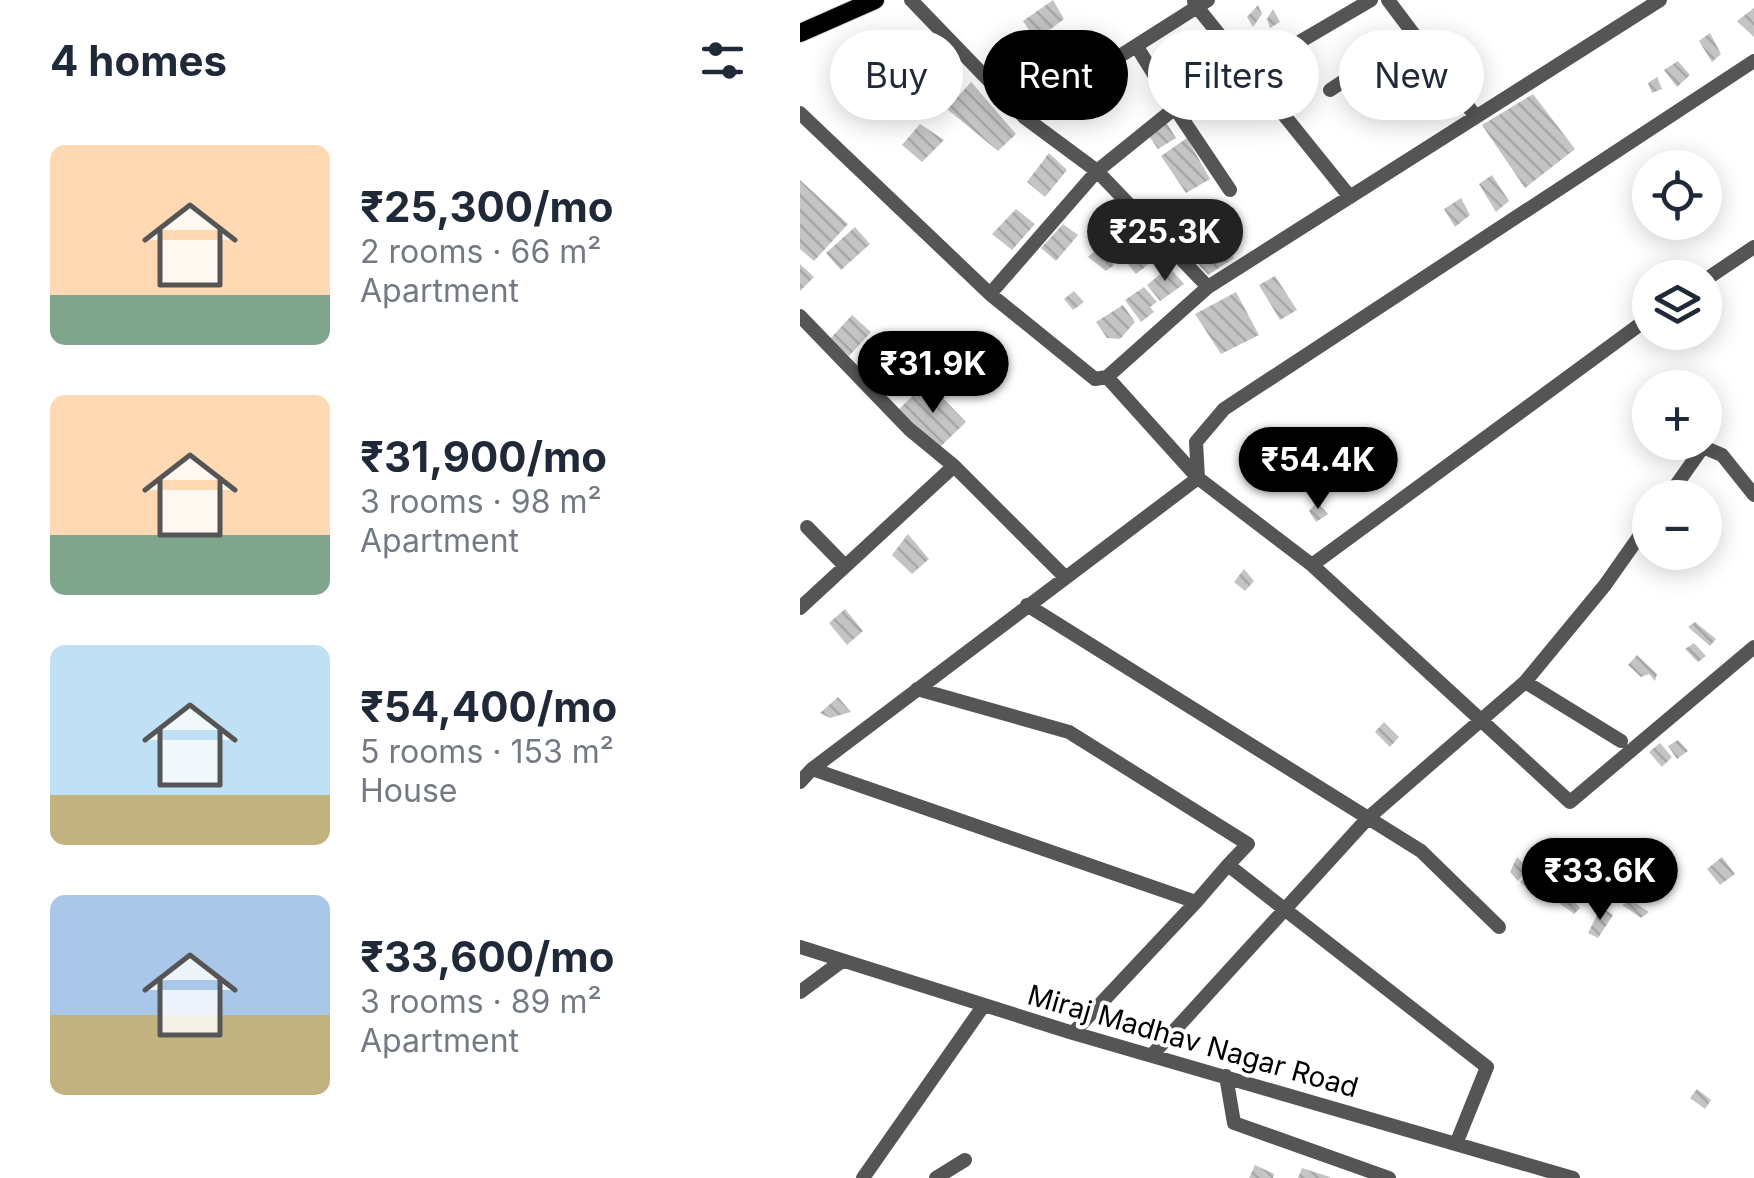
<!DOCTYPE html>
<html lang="en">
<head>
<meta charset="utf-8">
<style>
	:root { --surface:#fff; --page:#f6f6f7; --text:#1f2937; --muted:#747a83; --accent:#000 }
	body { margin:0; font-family:Inter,sans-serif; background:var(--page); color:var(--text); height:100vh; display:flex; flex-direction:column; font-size:38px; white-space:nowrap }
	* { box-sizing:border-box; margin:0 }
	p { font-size:32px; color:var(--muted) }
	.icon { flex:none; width:55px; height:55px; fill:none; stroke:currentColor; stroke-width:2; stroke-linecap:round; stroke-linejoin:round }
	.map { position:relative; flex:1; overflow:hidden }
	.drawer { display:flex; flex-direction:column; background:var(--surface); width:800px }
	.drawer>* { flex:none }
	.guide { position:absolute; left:30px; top:30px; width:772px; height:90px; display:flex; gap:20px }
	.buttons { position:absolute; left:832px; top:150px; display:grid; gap:20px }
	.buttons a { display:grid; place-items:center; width:90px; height:90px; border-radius:50%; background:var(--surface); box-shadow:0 5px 25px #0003; font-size:50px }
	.price { position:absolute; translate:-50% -85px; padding:0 22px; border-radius:35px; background:var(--accent); color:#fff; font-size:32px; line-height:65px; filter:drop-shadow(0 2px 5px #0008) }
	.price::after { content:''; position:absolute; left:50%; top:60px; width:30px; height:22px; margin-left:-15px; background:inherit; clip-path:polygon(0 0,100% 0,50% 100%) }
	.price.current { background:#222; color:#fff }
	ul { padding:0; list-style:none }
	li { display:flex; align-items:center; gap:30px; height:250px; padding:0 50px }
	li span { display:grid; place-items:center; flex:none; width:280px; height:200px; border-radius:15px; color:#555 }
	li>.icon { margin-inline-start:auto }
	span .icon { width:120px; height:120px; fill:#fffc; stroke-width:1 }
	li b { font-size:42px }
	h2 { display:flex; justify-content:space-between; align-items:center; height:120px; padding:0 50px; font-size:42px }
	.pill { padding:0 35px; border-radius:45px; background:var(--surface); box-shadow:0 5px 25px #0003; font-size:35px; line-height:90px }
	.pill.current { background:var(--accent); color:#fff }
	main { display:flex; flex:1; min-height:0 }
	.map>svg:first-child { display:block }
	.building { fill:url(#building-back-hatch) }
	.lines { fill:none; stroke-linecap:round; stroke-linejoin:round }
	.major-casing { stroke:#dbdbdb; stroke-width:20 }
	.minor { stroke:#555; stroke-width:14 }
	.major { stroke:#000; stroke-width:18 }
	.labels { text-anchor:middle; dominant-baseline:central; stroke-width:8; stroke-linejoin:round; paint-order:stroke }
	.street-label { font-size:28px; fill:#000; stroke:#fff }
</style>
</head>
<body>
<main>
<section class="drawer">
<h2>4 homes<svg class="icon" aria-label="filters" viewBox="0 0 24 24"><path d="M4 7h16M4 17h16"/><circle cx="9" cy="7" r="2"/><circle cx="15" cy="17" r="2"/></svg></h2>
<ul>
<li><span style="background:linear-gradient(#ffd9b3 75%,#7fa58c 0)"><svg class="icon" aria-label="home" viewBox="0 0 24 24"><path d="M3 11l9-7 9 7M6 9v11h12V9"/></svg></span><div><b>₹25,300/mo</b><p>2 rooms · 66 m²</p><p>Apartment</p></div></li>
<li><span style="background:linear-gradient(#ffd9b3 70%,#7fa58c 0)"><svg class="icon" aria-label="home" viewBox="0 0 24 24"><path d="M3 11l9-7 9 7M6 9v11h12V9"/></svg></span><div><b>₹31,900/mo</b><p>3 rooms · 98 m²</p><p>Apartment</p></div></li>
<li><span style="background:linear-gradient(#bfe0f5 75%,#c2b280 0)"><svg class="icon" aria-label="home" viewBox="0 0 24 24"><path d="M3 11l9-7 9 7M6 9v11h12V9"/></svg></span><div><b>₹54,400/mo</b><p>5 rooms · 153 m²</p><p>House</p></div></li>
<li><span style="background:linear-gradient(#a9c7e8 60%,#c2b280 0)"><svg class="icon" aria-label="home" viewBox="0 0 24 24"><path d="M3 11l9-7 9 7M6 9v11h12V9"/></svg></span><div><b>₹33,600/mo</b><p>3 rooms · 89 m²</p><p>Apartment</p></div></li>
</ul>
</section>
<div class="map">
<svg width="954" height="1178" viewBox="0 0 954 1178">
	<defs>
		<pattern id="building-back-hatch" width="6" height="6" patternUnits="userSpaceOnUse" patternTransform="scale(2.5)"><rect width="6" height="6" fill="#c4c4c4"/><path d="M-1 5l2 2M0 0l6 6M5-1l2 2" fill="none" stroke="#a7a7a7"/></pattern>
	</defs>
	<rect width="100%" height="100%" fill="#fff"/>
	<!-- building -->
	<path class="building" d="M253,0L264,19L236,40L223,21Z
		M458,5L462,14L453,27L447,17Z
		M954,8V37L937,21Z
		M473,9L480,22L470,28L467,19Z
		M910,33L921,54L912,62L899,41Z
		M563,39L571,51L563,56L554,45Z
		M878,61L890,75L877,87L864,70Z
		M857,77L862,89L852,93L848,83Z
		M171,82L216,134L198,151L147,109Z
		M733,94L775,149L725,188L682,125Z
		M366,122L376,138L358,149L349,136Z
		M120,124L144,140L122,162L102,145Z
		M387,138L410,179L386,193L361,156Z
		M249,153L267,170L245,197L227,182Z
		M692,175L709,201L696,212L679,184Z
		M0,180L48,224L14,261L0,249Z
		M661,198L670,215L655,227L644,209Z
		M216,209L235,224L212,250L192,234Z
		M394,213L434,258L408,275L370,232Z
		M263,224L278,235L256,261L241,248Z
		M55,227L70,244L41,270L26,253Z
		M333,231L345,245L329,260L316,247Z
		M299,247L314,265L306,271L288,257Z
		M347,248L356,258L336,274L328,264Z
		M0,264L14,277L0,291Z
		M369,267L384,284L360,301L347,285Z
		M475,276L497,310L480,320L459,285Z
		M344,287L357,302L350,307L354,312L341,322L325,300Z
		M274,291L284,302L273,310L264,299Z
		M436,292L459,335L421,354L395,314Z
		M323,305L335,322L320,339L307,338L296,322Z
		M52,315L71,332L49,356L30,339Z
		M127,382L166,422L138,449L99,409Z
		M489,445L505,464L497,467L483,448Z
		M467,451L486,478L474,486L452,461Z
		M517,502L528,514L516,522L509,511Z
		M108,534L129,559L112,574L92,555Z
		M444,569L454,581L445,591L434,582Z
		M45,609L63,631L47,645L29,623Z
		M895,622L916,639L910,646L888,627Z
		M894,643L906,656L898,662L885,649Z
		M837,655L857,674L855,681L849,674L841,677L828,665Z
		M38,697L51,712L30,718L20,713Z
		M584,722L599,737L590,747L575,732Z
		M878,740L888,751L877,759L868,746Z
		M860,743L872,757L862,767L849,752Z
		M751,837L765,849L756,858L741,850Z
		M717,857L728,868L718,881L710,872Z
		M922,857L935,874L920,885L907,869Z
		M731,869L748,884L736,897L720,882Z
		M766,893L780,908L774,914L759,903Z
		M831,900L849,912L841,918L822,905Z
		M801,907L813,915L798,938L788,933Z
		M897,1089L911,1100L905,1109L890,1098Z
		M455,1165L474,1174L473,1178H449Z
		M502,1168L530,1177V1178H498Z"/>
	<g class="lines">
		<!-- major casing -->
		<g class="major-casing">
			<path id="major" d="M0,33L75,0"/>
		</g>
		<!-- minor -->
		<path class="minor" d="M111,0L224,117L297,171L408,287
			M408,0L397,7L550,197
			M588,0L676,117
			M501,41L571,0
			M530,90L613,35
			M0,113L190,294L295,379L307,377L398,478L512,565L770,802L954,647
			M224,117L397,7L394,1
			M430,190L375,108L446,68
			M905,280L954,247
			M190,294L297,171L375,108L337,47
			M0,316L109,429L154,466L264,576
			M307,377L408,287L860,0
			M867,498L903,447L922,455L954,495
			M7,527L45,566
			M512,565L850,317
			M227,605L621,851L699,927
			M0,608L154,466
			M725,682L805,585L850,521
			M117,689L269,732L448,844L428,865L687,1067L656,1144
			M12,769L396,902L273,1033
			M0,782L12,769L398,478L396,442L424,409L954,61
			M396,902L428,865
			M0,947L273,1033L773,1178
			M0,992L42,961
			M352,1055L568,818L725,682L821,741
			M426,1076L434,1123L589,1178
			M63,1178L184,1005
			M136,1178L165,1160"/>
		<!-- major -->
		<use href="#major" class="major"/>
	</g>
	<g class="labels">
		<!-- street labels -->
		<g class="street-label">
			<text transform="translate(393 1041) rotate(16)">Miraj Madhav Nagar Road</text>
		</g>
	</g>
</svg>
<div class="buttons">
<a><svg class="icon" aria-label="locate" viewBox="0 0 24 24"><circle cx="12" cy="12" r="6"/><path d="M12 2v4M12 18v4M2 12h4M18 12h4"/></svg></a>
<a><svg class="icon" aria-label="layers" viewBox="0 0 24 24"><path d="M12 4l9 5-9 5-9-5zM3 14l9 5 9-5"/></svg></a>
<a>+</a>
<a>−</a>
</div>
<b class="price current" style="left:365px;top:284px">₹25.3K</b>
<b class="price" style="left:133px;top:416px">₹31.9K</b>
<b class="price" style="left:518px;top:512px">₹54.4K</b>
<b class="price" style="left:800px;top:923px">₹33.6K</b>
<div class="guide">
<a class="pill">Buy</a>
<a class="pill current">Rent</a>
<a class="pill">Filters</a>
<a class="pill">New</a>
</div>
</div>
</main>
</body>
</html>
